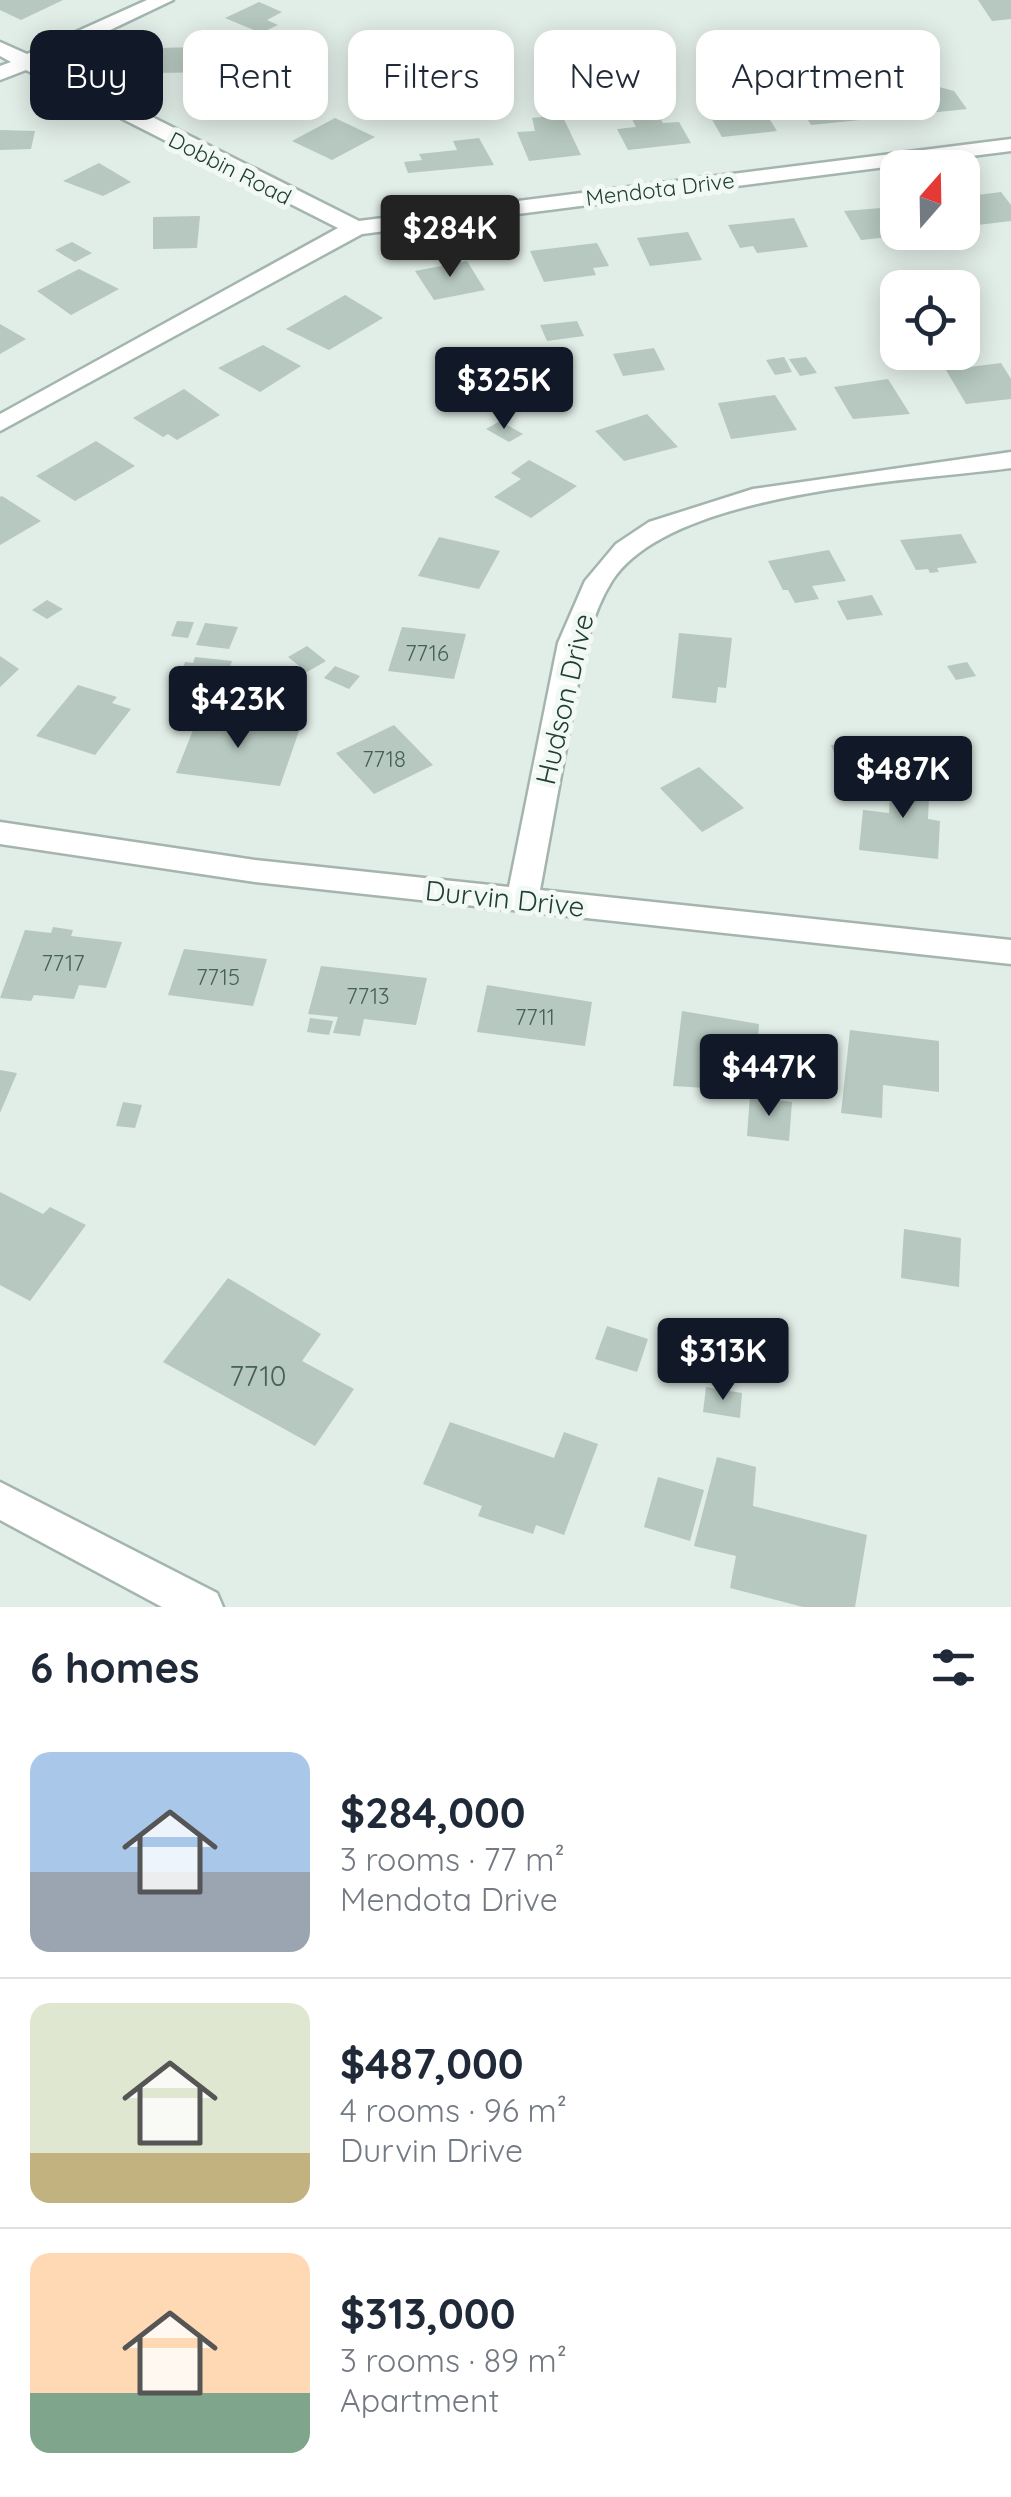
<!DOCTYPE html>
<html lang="en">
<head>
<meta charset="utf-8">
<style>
	:root { --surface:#fff; --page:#f2f2f3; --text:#1f2937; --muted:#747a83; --line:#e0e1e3; --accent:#111827 }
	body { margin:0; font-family:Quicksand,sans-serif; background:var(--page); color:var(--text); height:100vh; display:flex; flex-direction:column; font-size:38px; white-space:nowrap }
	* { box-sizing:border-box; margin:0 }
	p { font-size:32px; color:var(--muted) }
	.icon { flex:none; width:55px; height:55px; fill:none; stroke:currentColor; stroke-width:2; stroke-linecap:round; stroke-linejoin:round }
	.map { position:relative; height:1607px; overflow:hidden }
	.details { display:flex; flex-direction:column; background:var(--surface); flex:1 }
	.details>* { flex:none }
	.banner { position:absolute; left:30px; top:30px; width:952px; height:90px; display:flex; gap:20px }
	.needle { width:65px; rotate:20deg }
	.tools { position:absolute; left:880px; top:150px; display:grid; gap:20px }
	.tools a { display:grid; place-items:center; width:100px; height:100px; border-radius:20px; background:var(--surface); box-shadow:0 5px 25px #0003; font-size:50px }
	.price { position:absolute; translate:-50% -85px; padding:0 22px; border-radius:10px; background:var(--accent); color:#fff; font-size:32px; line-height:65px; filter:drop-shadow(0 2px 5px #0008) }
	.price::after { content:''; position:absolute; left:50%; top:60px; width:30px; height:22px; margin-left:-15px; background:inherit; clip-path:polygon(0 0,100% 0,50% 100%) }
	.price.current { background:#222; color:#fff }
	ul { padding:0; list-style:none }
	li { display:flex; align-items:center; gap:30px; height:250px; padding:0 30px }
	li+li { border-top:2px solid var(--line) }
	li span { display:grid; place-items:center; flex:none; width:280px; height:200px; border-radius:20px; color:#555 }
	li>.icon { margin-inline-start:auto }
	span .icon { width:120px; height:120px; fill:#fffc; stroke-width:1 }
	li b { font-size:42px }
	h2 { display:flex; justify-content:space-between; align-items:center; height:120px; padding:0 30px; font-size:42px }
	.chip { padding:0 35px; border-radius:20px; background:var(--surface); box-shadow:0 5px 25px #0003; font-size:35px; line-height:90px }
	.chip.current { background:var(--accent); color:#fff }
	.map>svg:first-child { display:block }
	.building { fill:#b6c8bf }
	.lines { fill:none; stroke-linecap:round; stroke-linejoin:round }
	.minor-casing { stroke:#a3b5ae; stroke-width:5 }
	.tertiary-casing { stroke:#a3b5ae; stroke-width:5 }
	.minor { fill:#fff; fill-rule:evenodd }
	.tertiary { fill:#fff; fill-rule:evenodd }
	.labels { text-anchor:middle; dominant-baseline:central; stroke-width:10; stroke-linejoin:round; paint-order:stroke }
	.far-street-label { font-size:22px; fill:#203f34; stroke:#f2f9f5 }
	.number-label { font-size:22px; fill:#466157 }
	.street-label { font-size:28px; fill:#203f34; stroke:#f2f9f5 }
	.near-number-label { font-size:28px; fill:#466157 }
</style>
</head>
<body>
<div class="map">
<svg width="1011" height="1607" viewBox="0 0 1011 1607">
	<rect width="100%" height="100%" fill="#e1ede7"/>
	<!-- building -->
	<path class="building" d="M0,0H63L21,20L0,10Z
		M978,0H1011V19L992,21Z
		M259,2L282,12L267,20L278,25L261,33L225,18Z
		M197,47L195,62H222L221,72L155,73L159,48Z
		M765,53L775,66L758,68L748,55Z
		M893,62L904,76L876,80L866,65Z
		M852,82L880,118L811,125L801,109L811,107L805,98L823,96L817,86Z
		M932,85L954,91L967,109L919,114L906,96L917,95L911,87Z
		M244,89L278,106L250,120L219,102Z
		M765,112L777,131L722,137L711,118Z
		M562,115L581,155L529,161L517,132L535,131L532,118Z
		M659,116L663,123L679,122L691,143L628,150L617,129L636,127L632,119Z
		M335,118L375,137L332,160L292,141Z
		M0,130L35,131L31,149L0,150Z
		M479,138L494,165L408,173L404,162L422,160L419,154L457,150L453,141Z
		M99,163L131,182L103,196L63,181Z
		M1001,192L1011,205V221L969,226L962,218V197Z
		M894,207L898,236L861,240L844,211Z
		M200,216L197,248L153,249V217Z
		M794,218L808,247L757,253L753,246L740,248L728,225Z
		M688,232L702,260L650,266L637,238Z
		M72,242L92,253L75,262L55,250Z
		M597,243L609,266L593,268L596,275L544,282L530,251Z
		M467,261L485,290L434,300L415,271Z
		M79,269L119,289L71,315L37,291Z
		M345,295L383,318L329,350L286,329Z
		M577,321L584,336L547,341L540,325Z
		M0,324L26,339L0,354Z
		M263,345L301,366L260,392L218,368Z
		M654,348L665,370L623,376L613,354Z
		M784,357L792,372L775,375L766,360Z
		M806,357L817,373L800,376L789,359Z
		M1001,363L1011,379V399L966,404L946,370Z
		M888,379L910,414L853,419L834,387Z
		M184,389L220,415L177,440L168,434L163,437L133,418Z
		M775,395L797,430L731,439L718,403Z
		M647,414L678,447L624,461L595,431Z
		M500,421L523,434L509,442L486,429Z
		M96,441L135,466L75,501L36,476Z
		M529,460L577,486L531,518L494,497L521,479L511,473Z
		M2,496L41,521L0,545V497Z
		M961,534L977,563L937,568L939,572L930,573L928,569L916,570L900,540Z
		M439,537L500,551L479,589L418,576Z
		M829,550L846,581L812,586L819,599L795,603L788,590H783L768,561Z
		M872,595L883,615L847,620L837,601Z
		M47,600L63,609L47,619L32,610Z
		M177,621L194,622L188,638L171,636Z
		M205,623L238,627L229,649L196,645Z
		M402,627L466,634L454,679L388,671Z
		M679,633L732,638L726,688L718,687L716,703L672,698Z
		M307,646L326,661L307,672L288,657Z
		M0,656L19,669L0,687Z
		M195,657L232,661L227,674L234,675L224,704L171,698L185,662L193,663Z
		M967,662L976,676L956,680L947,666Z
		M335,666L360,676L349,689L324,678Z
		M78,685L117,697L112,703L131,709L95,755L36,736Z
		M199,715L250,721L247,729L262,731L265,723L300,728L280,786L176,773Z
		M394,725L433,765L374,794L336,753Z
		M859,742L866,760L838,763L831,745Z
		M699,767L744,808L702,832L660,788Z
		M892,770L930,775L928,819L940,821L938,859L859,850L863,810L889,813Z
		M53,927L73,930L71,936L122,942L106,988L79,985L74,999L34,995L31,1001L0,998L25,930L51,933Z
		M184,949L267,959L253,1006L168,995Z
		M321,966L427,978L416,1025L364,1019L360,1036L333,1033L338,1017L308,1014Z
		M487,985L592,1002L585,1046L477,1032Z
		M682,1011L759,1024L754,1091L673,1086Z
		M310,1018L333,1021L329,1035L307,1032Z
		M850,1030L939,1041V1092L883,1085L882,1118L841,1113Z
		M0,1070L17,1073L0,1113Z
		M750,1096L792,1102L789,1141L747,1136Z
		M123,1102L142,1105L135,1128L116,1126Z
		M0,1192L43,1214L50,1207L86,1225L30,1301L0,1285Z
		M904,1229L961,1238L959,1287L901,1278Z
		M228,1278L321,1334L302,1361L354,1389L315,1446L163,1362Z
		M607,1326L648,1339L637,1372L595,1359Z
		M706,1387L742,1393L740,1418L703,1412Z
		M450,1422L554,1458L564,1432L598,1444L564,1535L536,1525L533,1534L478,1516L482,1506L423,1484Z
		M717,1457L756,1467L753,1506L867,1535L855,1607H803L730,1588L736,1556L694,1546Z
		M658,1477L704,1490L690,1541L644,1527Z"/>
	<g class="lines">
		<!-- minor casing -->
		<g class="minor-casing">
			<path id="minor" d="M147,0H173L43,62L359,221L1011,139V151L362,234L0,431V414L338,228L26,70L0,80V66L11,62L0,56V42L27,54Z
				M1011,452V468C911,481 670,491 612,581C585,624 580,677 570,726C560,781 550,835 540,890L1011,940V964L255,882L0,844V822L255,860L509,887L558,643L585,581L616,544L649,522L753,489Z"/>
		</g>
		<!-- tertiary casing -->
		<g class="tertiary-casing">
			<path id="tertiary" d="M0,1482L217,1593L223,1607H162L0,1520Z"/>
		</g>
		<!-- minor -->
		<use href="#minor" class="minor"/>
		<!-- tertiary -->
		<use href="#tertiary" class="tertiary"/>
	</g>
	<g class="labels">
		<!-- far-street labels -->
		<g class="far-street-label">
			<text transform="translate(230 168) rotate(27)">Dobbin Road</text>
			<text transform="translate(660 189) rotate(-7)">Mendota Drive</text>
		</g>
		<!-- number labels -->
		<g class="number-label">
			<text x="427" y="653">7716</text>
			<text x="384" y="759">7718</text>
			<text x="63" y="963">7717</text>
			<text x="218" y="977">7715</text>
			<text x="368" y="996">7713</text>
			<text x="535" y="1017">7711</text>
		</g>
		<!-- street labels -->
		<g class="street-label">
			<text transform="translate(564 699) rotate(-77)">Hudson Drive</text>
			<text transform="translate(505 898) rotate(6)">Durvin Drive</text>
		</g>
		<!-- near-number labels -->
		<g class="near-number-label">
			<text x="258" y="1375">7710</text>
		</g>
	</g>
</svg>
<div class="tools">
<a><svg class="needle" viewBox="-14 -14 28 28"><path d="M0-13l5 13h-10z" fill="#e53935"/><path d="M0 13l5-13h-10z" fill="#747a83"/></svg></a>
<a><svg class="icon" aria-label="locate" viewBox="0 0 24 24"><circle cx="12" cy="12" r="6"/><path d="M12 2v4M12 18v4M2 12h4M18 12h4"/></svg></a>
</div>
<b class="price current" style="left:450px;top:280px">$284K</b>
<b class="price" style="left:504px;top:432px">$325K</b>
<b class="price" style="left:238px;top:751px">$423K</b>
<b class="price" style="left:903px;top:821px">$487K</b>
<b class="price" style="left:769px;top:1119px">$447K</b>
<b class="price" style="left:723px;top:1403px">$313K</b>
<div class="banner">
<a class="chip current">Buy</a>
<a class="chip">Rent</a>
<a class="chip">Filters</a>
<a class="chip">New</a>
<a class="chip">Apartment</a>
</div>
</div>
<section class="details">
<h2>6 homes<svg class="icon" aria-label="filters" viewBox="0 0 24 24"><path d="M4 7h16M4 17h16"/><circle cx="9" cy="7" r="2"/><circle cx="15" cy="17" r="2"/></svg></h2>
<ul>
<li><span style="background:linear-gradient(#a9c7e8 60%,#9aa5b1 0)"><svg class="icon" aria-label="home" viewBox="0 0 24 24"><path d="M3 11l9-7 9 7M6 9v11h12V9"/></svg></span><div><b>$284,000</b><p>3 rooms · 77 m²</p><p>Mendota Drive</p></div></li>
<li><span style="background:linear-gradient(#dfe7d0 75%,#c2b280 0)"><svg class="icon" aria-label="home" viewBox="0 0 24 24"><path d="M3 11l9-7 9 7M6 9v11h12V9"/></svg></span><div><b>$487,000</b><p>4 rooms · 96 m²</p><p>Durvin Drive</p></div></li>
<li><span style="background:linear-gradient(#ffd9b3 70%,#7fa58c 0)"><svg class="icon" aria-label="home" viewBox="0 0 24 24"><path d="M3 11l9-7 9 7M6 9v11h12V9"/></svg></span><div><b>$313,000</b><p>3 rooms · 89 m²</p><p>Apartment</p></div></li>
</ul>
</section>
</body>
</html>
